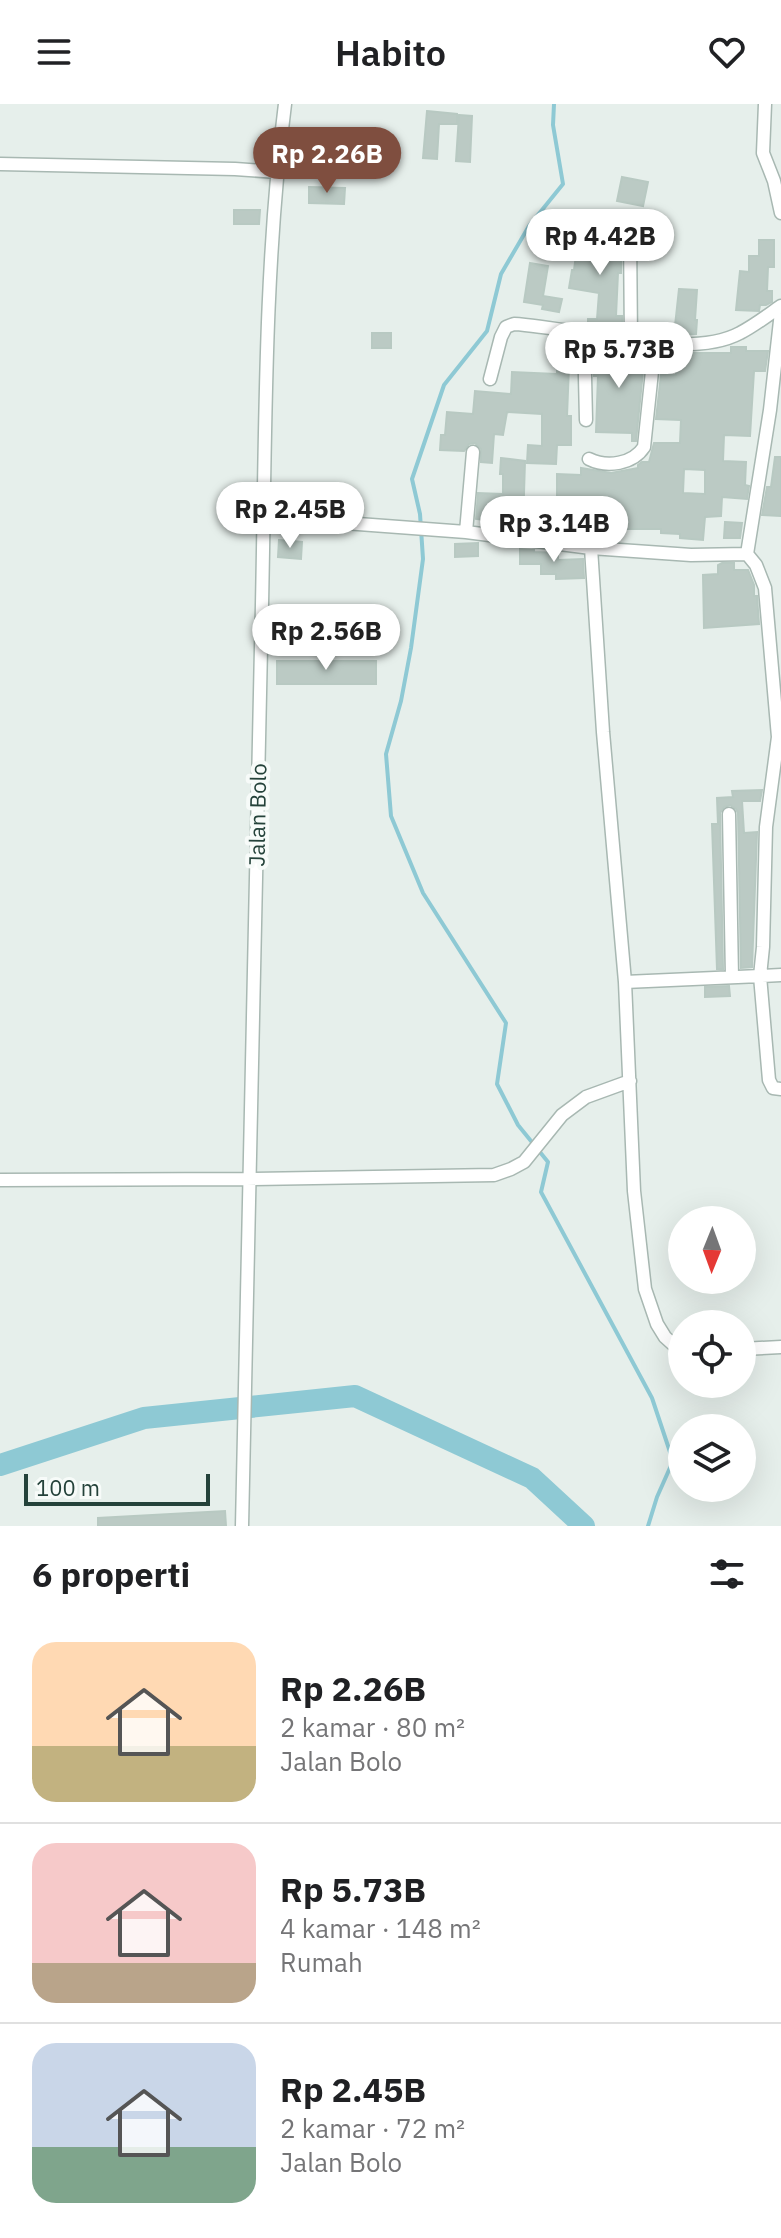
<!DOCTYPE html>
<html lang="id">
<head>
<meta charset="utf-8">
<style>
	:root { --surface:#fff; --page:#f6f6f6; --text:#202124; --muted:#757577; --line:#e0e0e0; --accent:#7f4e3f }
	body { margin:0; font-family:"IBM Plex Sans",sans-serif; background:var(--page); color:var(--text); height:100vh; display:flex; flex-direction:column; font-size:30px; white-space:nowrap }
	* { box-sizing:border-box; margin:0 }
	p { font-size:26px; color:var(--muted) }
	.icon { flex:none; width:44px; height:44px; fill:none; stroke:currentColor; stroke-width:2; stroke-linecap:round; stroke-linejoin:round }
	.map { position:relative; height:1422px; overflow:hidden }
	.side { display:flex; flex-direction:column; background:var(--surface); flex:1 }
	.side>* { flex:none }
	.needle { width:52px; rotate:181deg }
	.controls { position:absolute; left:668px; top:1102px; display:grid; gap:16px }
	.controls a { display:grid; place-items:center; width:88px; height:88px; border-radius:50%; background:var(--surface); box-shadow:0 8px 32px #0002; font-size:40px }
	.scale { position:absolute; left:24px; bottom:20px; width:186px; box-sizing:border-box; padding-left:8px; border:4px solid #24423a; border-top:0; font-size:22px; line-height:28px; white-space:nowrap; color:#24423a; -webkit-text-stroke:6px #f7fbf9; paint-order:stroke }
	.price { position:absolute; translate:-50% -68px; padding:0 18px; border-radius:28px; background:#fff; color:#222; font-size:26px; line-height:52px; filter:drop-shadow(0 2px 4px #0008) }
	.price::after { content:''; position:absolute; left:50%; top:48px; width:24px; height:18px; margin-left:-12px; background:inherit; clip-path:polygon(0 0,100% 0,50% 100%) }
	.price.current { background:var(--accent); color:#fff }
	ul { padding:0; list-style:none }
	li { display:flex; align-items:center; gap:24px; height:200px; padding:0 32px }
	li+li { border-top:2px solid var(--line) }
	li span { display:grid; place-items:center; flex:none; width:224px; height:160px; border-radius:24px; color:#555 }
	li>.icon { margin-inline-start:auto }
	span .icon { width:96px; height:96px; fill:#fffc; stroke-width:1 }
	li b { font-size:34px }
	h2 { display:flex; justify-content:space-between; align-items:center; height:96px; padding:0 32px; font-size:34px }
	header { display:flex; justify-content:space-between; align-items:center; height:104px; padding:0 32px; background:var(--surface); font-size:36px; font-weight:600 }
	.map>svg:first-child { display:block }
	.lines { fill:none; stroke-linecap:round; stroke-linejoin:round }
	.stream { stroke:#8ec9d4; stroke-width:4 }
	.river { stroke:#8ec9d4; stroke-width:22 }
	.building { fill:#bbcac4; stroke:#b8c9c2; stroke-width:2; fill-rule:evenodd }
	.street-casing { stroke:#a8b8b2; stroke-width:15 }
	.street { stroke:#fff; stroke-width:12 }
	.labels { text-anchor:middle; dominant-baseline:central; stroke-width:8; stroke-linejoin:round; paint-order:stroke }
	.street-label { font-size:22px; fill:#24423a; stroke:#f7fbf9 }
</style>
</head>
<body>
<header><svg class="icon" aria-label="menu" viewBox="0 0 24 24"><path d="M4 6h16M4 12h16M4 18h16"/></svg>Habito<svg class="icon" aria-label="heart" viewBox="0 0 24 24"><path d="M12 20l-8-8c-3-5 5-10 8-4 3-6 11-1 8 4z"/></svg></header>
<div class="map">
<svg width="781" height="1422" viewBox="0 0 781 1422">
	<rect width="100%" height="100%" fill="#e6efeb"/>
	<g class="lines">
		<!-- stream -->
		<path class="stream" d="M554,0L553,21L563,80L529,122L501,170L487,227L444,281L412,375L420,410L423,455L411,544L401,597L386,650L391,712L423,789L506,919L497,980L518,1021L548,1058L541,1088L652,1294L673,1357L657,1393L648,1422"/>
		<!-- river -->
		<path class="river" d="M0,1361L144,1314L355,1292L532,1374L584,1422"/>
	</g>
	<!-- building -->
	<path class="building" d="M427,7L457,10V20H439L437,55L423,54Z
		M459,11L472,12L470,58L456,57Z
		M622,73L648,78L643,102L617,97Z
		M309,83L345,84L344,100L309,99Z
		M234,106H260L259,120H234Z
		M592,129H608V132H621V169H618L616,212H622V226L588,221V215H597L599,189L569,184L572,166H574L577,144L592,146Z
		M759,136H774V163H768L767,187H772V198L766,201H760L759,207L736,206L740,167L749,168V152H759Z
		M530,159L548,162L543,192L562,195L559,208L542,205L543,201L524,198Z
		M679,185L697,186L695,216H697L696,230L674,231Z
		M372,229H391V244H372Z
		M731,243H746V247H768L765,267H754L750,332L724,331L723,357L746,358L745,381L749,382L747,395L722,393L721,412L705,413L703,436L680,434V430L661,429V425H602V408L583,407V420L558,419V422L546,421L548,399H557V370L581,371V364L611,369L638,364V361L642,358H649L654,339H680L681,316L656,315L661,271H676L677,249H731ZM684,365L705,366V390L683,389Z
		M629,245L645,247L636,337H632V329L596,328L598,272H594L593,246Z
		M557,246H575L576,262H569L567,312H571V341H557L556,360L527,359L528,341L542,342V310L507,308L503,331L494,330L492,359L481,358V345L475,339L469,340L464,347L440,346L441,331H445L447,308L473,310L475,287L511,290L512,268L557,270Z
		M775,353H781V412L762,411L767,383H771Z
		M501,354L525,357L523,421L476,415L478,389L503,390V370H500Z
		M725,418L742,419L740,434H724Z
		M279,436L302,438L301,455L278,453Z
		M478,439V452L455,453V440Z
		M520,445L534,446V448L558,449V456L583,455L584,474L556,475V470H541V460H520Z
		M722,459H734V466H748L754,481V492H757L759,520L704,524L703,471L718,470V461Z
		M277,557H376V580H277Z
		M762,686L760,697H742L744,729L757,728L752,863L741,864L738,709L736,705L730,701L724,703L720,709L723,865H717L712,720H718L717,694L733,693L732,687Z
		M729,882L730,892L705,893V883Z
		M225,1407L226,1422H98V1414Z"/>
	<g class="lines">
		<!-- street casing -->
		<g class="street-casing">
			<path id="street" d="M765,0L763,49L774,77L781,109
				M0,60L235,65L277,68
				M630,131L631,236
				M781,208L770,306L747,450L756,461L765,484L778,633L766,723L763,843L760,872L781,871
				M584,230L586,316
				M490,275L501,233L506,223L514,220C575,223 686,258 740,229C754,222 768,211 781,202
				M589,355C607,364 633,360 644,343L655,239
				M264,413L466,428L591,444L691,451L747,450
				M466,428L473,348
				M591,444L603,628L625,878L634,1087L645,1185L657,1220L665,1233L676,1243L682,1245
				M729,710L732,873
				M625,878L760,872L769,976L773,984L781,985
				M0,1076L247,1075L494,1071L511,1065L524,1058L562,1011L586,993L630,977
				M742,1245L781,1243
				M242,1422C246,1129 253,836 261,543C266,362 262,180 285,0"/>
		</g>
		<!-- street -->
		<use href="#street" class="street"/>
	</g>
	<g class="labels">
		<!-- street labels -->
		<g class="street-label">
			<text transform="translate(257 711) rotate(-89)">Jalan Bolo</text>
		</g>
	</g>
</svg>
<div class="controls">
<a><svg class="needle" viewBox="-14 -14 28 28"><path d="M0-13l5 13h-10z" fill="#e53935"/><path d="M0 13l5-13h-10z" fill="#757577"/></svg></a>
<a><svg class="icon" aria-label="locate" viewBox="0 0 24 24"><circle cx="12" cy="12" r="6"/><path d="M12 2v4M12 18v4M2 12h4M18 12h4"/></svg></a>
<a><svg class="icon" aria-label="layers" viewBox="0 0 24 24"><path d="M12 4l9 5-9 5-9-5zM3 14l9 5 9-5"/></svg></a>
</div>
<div class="scale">100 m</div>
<b class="price current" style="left:327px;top:91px">Rp 2.26B</b>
<b class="price" style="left:600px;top:173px">Rp 4.42B</b>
<b class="price" style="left:619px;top:286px">Rp 5.73B</b>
<b class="price" style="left:290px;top:446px">Rp 2.45B</b>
<b class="price" style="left:554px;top:460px">Rp 3.14B</b>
<b class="price" style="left:326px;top:568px">Rp 2.56B</b>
</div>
<section class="side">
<h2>6 properti<svg class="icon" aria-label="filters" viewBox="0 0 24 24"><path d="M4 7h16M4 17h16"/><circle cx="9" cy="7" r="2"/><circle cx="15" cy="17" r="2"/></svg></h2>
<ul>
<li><span style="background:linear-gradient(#ffd9b3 65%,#c2b280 0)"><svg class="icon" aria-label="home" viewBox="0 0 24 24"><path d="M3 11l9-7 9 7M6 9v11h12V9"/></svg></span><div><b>Rp 2.26B</b><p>2 kamar · 80 m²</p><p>Jalan Bolo</p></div></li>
<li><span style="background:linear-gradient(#f6c9c9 75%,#b9a48a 0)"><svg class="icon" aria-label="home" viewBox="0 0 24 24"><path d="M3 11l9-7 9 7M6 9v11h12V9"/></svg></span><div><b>Rp 5.73B</b><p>4 kamar · 148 m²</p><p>Rumah</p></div></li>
<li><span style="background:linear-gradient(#c9d6e8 65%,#7fa58c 0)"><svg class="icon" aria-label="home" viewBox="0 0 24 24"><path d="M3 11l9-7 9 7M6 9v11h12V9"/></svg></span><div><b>Rp 2.45B</b><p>2 kamar · 72 m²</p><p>Jalan Bolo</p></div></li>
</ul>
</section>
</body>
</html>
